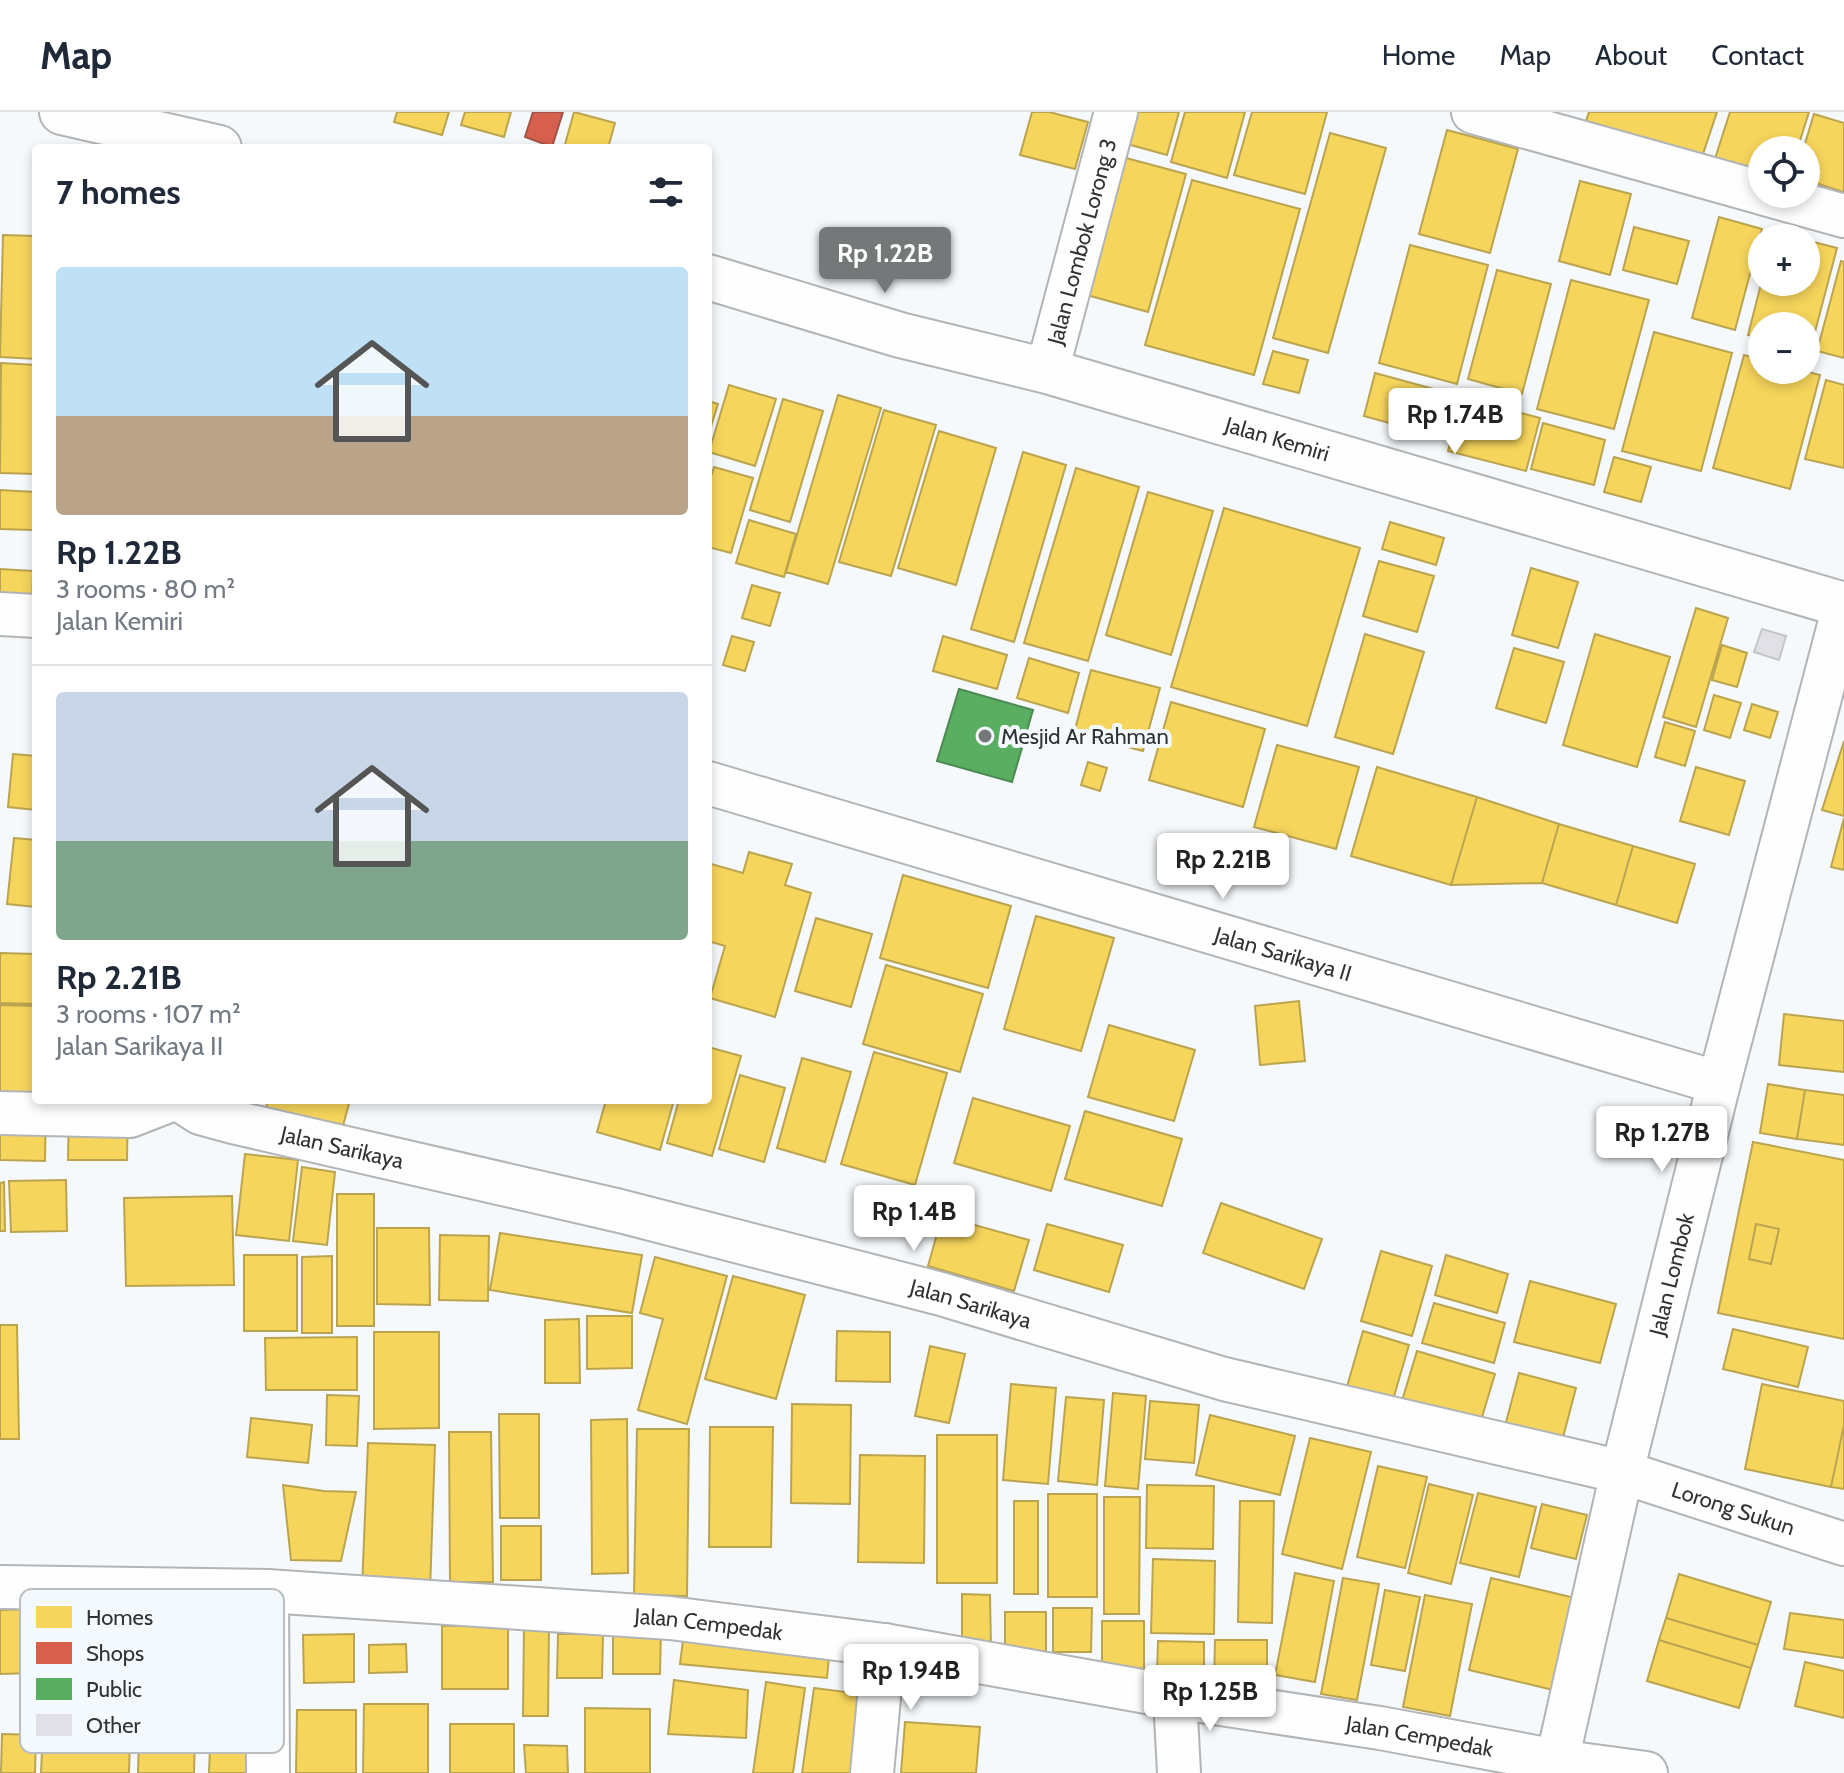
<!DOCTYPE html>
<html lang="en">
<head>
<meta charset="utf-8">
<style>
	:root { --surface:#fff; --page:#f6f6f7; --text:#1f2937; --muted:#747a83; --line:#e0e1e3; --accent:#757879 }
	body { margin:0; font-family:Cabin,sans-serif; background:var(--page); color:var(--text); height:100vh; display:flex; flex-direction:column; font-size:30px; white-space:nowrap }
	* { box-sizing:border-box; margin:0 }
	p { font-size:26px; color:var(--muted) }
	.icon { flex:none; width:44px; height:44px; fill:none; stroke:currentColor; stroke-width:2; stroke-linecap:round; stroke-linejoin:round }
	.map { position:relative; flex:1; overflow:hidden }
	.panel { position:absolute; left:32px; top:32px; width:680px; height:960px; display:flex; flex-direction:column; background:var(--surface); border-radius:8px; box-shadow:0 4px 12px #0003 }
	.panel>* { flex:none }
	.controls { position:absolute; left:1748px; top:24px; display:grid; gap:16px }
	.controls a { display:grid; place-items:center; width:72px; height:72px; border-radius:50%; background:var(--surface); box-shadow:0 4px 12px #0003; font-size:40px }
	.price { position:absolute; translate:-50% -68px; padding:0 18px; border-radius:8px; background:#fff; color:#222; font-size:26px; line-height:52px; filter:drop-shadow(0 2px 4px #0008) }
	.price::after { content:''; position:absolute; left:50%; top:48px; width:24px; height:18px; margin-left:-12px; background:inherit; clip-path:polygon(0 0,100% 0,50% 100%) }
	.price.selected { background:var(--accent); color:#fff }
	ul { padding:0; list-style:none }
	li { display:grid; align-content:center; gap:16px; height:424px; padding:0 24px }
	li+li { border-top:2px solid var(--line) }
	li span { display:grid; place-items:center; height:248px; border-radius:8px; color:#555 }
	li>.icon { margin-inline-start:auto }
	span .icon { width:144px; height:144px; fill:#fffc; stroke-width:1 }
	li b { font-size:34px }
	h2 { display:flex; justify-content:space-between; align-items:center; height:96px; padding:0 24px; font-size:34px }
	header { display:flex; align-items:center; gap:48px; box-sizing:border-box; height:112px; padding:0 40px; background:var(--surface); border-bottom:2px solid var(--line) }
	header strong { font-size:38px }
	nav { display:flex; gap:44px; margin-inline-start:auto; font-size:28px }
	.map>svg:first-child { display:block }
	.homes { fill:#f6d55c; stroke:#bba450; stroke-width:2 }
	.shops { fill:#d6604d; stroke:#a45245; stroke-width:2 }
	.public { fill:#5aae61; stroke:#4d8953; stroke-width:2 }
	.building { fill:#e1e0e7; stroke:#c4c5c7; stroke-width:2 }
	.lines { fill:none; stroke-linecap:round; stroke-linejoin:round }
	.street-casing { stroke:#b2b4b5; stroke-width:46 }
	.secondary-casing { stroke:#b2b4b5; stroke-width:48 }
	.street { stroke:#fefefe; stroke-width:42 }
	.secondary { stroke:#fefefe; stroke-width:44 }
	.poi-dot { fill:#757879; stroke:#f4f9fd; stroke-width:3 }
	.labels { text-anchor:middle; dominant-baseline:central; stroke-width:8; stroke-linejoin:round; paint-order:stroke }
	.street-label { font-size:22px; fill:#303233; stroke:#f4f9fd }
	.poi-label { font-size:22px; fill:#303233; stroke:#f4f9fd; text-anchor:start }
	.key { fill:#f4f9fd; stroke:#b9bdc0; stroke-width:2 }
	.key-label { font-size:22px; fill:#303233 }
</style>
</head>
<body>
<header>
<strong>Map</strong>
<nav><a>Home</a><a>Map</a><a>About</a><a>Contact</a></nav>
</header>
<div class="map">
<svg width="1844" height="1661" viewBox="0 0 1844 1661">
	<rect width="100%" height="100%" fill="#f6f9fb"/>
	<!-- homes -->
	<path class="homes" d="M397,0H449L442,23L394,10Z
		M465,0H511L504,25L461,13Z
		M574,0L615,11L608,36H564Z
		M1032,0H1049L1088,10L1075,57L1020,43Z
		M1136,0H1179L1167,43L1127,32Z
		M1185,0H1245L1227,66L1171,50Z
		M1252,0H1327L1305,82L1234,63Z
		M1589,0H1717L1702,45L1586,9Z
		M1730,0H1809L1797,38H1762V75L1711,59Z
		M1814,2L1844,11V80L1806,68V38H1803Z
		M1447,18L1518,37L1490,141L1419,122Z
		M1330,21L1386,36L1328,241L1273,226Z
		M1126,46L1186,62L1148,200L1087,183Z
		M1192,68L1300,97L1254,263L1145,233Z
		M1580,69L1631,82L1610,163L1559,149Z
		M1719,105L1762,117L1735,218L1692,206Z
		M1634,115L1689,129L1677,172L1623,158Z
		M3,123L36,124V247L0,245Z
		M1806,128L1837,136L1810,239L1806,238V214H1762V226L1748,223L1762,168L1806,170Z
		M1410,133L1488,153L1457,272L1379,251Z
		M1841,149L1844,150V246L1817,239Z
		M1497,158L1551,172L1522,282L1468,267Z
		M1571,168L1649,188L1614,317L1537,297Z
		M1654,220L1732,241L1701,359L1622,339Z
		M1273,239L1308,248L1299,281L1263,272Z
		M1744,243L1762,248V258H1800L1820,263L1790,377L1713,356Z
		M1,251L36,253V362L0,361Z
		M1375,261L1441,279L1429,322L1364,304Z
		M1826,268L1844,273V356L1805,347Z
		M729,273L776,287L755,354L709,340Z
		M838,283L881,296L828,472L786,460Z
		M1462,285L1540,306L1526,359L1448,339Z
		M783,287L823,299L790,410L750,398Z
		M708,289L718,292L708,324Z
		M884,298L936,313L891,464L839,450Z
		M1543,311L1605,328L1594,373L1531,357Z
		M939,319L996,336L956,473L898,456Z
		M1023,340L1066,353L1014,530L971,517Z
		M1614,345L1651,355L1641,390L1604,380Z
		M714,355L753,366L731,441L708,435V374Z
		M1076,356L1139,375L1088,549L1024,531Z
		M0,378L35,380L33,418L0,417Z
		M1148,380L1213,399L1171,543L1106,523Z
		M1224,396L1360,436L1307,614L1171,575Z
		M749,408L796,422L784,465L736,451Z
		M1390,410L1444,426L1436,453L1382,437Z
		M1379,449L1434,464L1417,520L1363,504Z
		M1531,456L1578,470L1558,536L1512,523Z
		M0,457L33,459L32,502L0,500Z
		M752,473L780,481L770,514L742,506Z
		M1696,496L1728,506L1696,615L1663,605Z
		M1365,522L1424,540L1393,642L1335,625Z
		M1595,522L1670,545L1637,655L1563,633Z
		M732,524L754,530L745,559L723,553Z
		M943,524L1007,543L997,577L933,559Z
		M1722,533L1747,541L1737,575L1712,568Z
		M1514,536L1564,550L1546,611L1496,596Z
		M1029,546L1079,561L1068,601L1017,586Z
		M1091,558L1160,576L1143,639L1074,621Z
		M1714,583L1741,591L1730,626L1704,618Z
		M1171,590L1265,617L1243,695L1149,668Z
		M1752,592L1778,600L1770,626L1744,618Z
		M1665,610L1695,619L1685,654L1655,645Z
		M1844,629V704L1822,698Z
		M1277,633L1359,655L1336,737L1254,715Z
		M13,642L36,644V698L8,695Z
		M1088,650L1107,656L1100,679L1081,673Z
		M1377,655L1477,685L1451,773L1351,744Z
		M1696,655L1745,669L1729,723L1680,709Z
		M1477,685L1559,712L1542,771L1451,773Z
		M1844,706V758L1831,755Z
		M1559,712L1633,734L1616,793L1542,771Z
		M14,726L36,728V795L7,792Z
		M1633,734L1695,752L1677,811L1616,793Z
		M749,740L792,752L785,773L811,781L775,905L710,886L725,834L708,829V751L743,761Z
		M903,763L1011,794L988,876L880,846Z
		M1036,804L1114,826L1081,939L1004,917Z
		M816,806L872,822L851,895L795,879Z
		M0,841L36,842V892L0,891Z
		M886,853L983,882L960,960L863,932Z
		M1299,889L1305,949L1260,953L1255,894Z
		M0,893L36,894V983H0Z
		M1784,902L1844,909V960L1779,953Z
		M1109,913L1195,938L1174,1009L1088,985Z
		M708,935L741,944L712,1044L667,1031L679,988H708Z
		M874,940L947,961L915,1073L841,1052Z
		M802,946L851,960L825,1050L777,1036Z
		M740,963L785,976L764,1050L719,1037Z
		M1768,972L1805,978L1797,1027L1760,1021Z
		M1805,978L1844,983V1033L1797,1027Z
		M0,985L46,988L45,1049L0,1048Z
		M973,986L1070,1014L1051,1079L954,1051Z
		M268,988H350L340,1025L264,1003Z
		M606,988H674L660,1038L597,1020Z
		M69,994L128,995L127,1048H68Z
		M1085,999L1182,1027L1162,1094L1065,1067Z
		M1753,1030L1844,1048V1227L1718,1201Z
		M245,1042L298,1048L289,1129L236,1123Z
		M302,1055L335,1060L327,1133L293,1129Z
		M66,1068L67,1119L11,1120L9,1069Z
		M4,1070L5,1119H0V1071Z
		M337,1082H374V1214H337Z
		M232,1084L234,1173L126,1174L124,1086Z
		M1221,1091L1322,1127L1304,1177L1203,1141Z
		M942,1104L1029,1128L1014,1179L928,1154Z
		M1047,1112L1123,1133L1109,1180L1034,1158Z
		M1756,1112L1779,1117L1771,1152L1749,1147Z
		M377,1116H429L430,1193L377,1192Z
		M500,1121L642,1143L632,1201L490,1178Z
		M440,1123L489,1124L488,1189L439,1188Z
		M1381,1139L1432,1154L1412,1224L1361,1209Z
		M244,1143H297V1219H244Z
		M1446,1143L1508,1162L1497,1201L1435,1183Z
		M332,1144V1221H302V1145Z
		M655,1145L727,1164L687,1312L638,1298L663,1207L640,1201Z
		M733,1164L805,1183L776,1287L705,1267Z
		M1530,1169L1616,1192L1600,1251L1514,1230Z
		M1434,1191L1505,1211L1494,1251L1422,1231Z
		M587,1204H632V1256L587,1257Z
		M579,1207L580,1271H545V1208Z
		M0,1213H17L19,1327H0Z
		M1733,1217L1808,1235L1798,1275L1723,1257Z
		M837,1219L890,1220V1270L836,1269Z
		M1363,1219L1409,1233L1390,1298L1344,1285Z
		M374,1220H439V1316L374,1317Z
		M357,1225V1278H266L265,1226Z
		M930,1234L965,1242L949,1311L915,1304Z
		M1417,1239L1495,1262L1479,1315L1401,1292Z
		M1519,1261L1576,1276L1561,1333L1504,1318Z
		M1011,1272L1056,1276L1048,1372L1003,1368Z
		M1762,1272L1844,1289V1313L1831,1375L1745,1357Z
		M1113,1281L1146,1284L1138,1377L1105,1374Z
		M327,1283L359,1284L357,1334L326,1333Z
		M1066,1285L1104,1288L1097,1373L1058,1369Z
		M1150,1289L1199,1293L1194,1351L1145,1347Z
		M792,1292L851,1293L850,1392L791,1391Z
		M499,1302H539V1406H500Z
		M1210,1303L1295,1324L1280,1383L1196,1363Z
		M251,1306L312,1313L308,1351L247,1345Z
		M627,1307L628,1461L592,1462L591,1308Z
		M1844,1313V1377L1831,1375Z
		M710,1315H773L771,1435H709Z
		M637,1317H689L687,1484L634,1483Z
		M449,1320H491L493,1470H450Z
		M937,1323H997V1471H937Z
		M1310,1326L1371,1340L1342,1457L1282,1442Z
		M368,1331L435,1333L430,1479L362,1476Z
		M860,1343L925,1344L924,1451L858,1450Z
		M1378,1354L1427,1365L1405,1456L1357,1445Z
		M1429,1372L1473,1383L1451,1472L1408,1461Z
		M283,1373L324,1379L356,1380L341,1449L291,1448Z
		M1147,1373L1214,1374L1213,1437L1146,1436Z
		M1478,1381L1536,1395L1519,1465L1460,1451Z
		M1048,1382H1097V1485H1048Z
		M1104,1385H1140L1139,1502H1104Z
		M1014,1389H1038V1482H1014Z
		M1240,1389H1274L1272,1511L1238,1510Z
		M1542,1392L1587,1403L1576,1447L1531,1436Z
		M501,1414H541V1468H501Z
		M1153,1447L1215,1449L1214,1522L1151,1521Z
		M1295,1461L1334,1469L1315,1570L1275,1563Z
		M1679,1462L1771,1490L1758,1533L1666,1506Z
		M1343,1466L1379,1472L1357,1588L1321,1582Z
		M1491,1466L1575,1486L1553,1578L1469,1558Z
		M1385,1478L1420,1485L1405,1559L1371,1553Z
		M962,1482L990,1483L991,1536L962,1537Z
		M1425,1483L1472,1492L1450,1604L1403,1595Z
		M61,1496L64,1560L0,1562V1498Z
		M1053,1496H1092L1091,1540H1053Z
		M1005,1500H1046V1548H1005Z
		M1790,1501L1844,1508V1546L1784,1537Z
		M1666,1506L1758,1533L1751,1556L1659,1528Z
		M1102,1509H1144V1562L1102,1563Z
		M508,1513V1577H442V1514Z
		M524,1513L549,1514L548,1604H523Z
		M613,1515L661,1516L660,1562H613Z
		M684,1520L830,1533L827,1566L680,1552Z
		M354,1522V1570L304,1571L303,1523Z
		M558,1522H603L602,1566H557Z
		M1215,1528H1267V1573L1214,1572Z
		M1659,1528L1751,1556L1739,1596L1647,1569Z
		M1158,1529L1204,1530V1563H1157Z
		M406,1532L407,1560L369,1561V1533Z
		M1805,1550L1844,1559V1606L1795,1594Z
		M674,1568L748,1578L746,1626L668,1622Z
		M766,1570L805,1576L793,1661H753Z
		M814,1576L862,1582L851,1661H802Z
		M212,1585L261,1587L258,1661H209Z
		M140,1588L196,1590L194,1661H138Z
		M44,1592L131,1595L129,1661H41Z
		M364,1592H428V1661H363Z
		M585,1596L650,1597V1661H585Z
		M297,1598H356V1661H296Z
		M905,1610L980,1615L976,1661H901Z
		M450,1612H514V1661H450Z
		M2,1622L36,1623L35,1661H1Z
		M524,1633L567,1634L568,1661H526Z"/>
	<!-- shops -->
	<path class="shops" d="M533,0H563L552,35L525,25Z"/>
	<!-- public -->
	<path class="public" d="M959,577L1033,598L1012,670L937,649Z"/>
	<!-- building -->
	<path class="building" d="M1762,517L1786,524L1779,548L1754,540Z"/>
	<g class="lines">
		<!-- street casing -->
		<g class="street-casing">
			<g id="street">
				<path d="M1473,0L1762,81"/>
				<path d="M1765,82L1844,104"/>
				<path id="s1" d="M1047,259L1116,0"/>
				<path d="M0,502L36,504"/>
				<path id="s2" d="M708,671L1719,971"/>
				<path id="s3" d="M180,988L200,1001L233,1010L620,1099L941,1182L1224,1267L1622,1360L1844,1432"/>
				<path d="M0,1001L130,1004L171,988"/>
				<path id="s4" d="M0,1475L267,1479L670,1506L884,1533L1175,1585L1380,1616L1557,1649L1646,1661"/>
				<path d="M267,1479L268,1661"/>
				<path d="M1175,1585L1179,1661"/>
				<path id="s5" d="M1557,1649L1622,1360L1719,971L1844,494"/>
				<path d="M872,1661L884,1533"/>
			</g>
		</g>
		<!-- secondary casing -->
		<g class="secondary-casing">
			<g id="secondary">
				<path d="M62,0L219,36"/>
				<path id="s6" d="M708,165L900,223L1047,259L1844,493"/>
			</g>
		</g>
		<!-- street -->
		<use href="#street" class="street"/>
		<!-- secondary -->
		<use href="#secondary" class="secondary"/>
	</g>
	<!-- markers -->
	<circle class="poi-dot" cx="985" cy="624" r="8"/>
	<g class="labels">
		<!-- street labels -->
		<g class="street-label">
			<text stroke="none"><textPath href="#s1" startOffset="134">Jalan Lombok Lorong 3</textPath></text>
			<text stroke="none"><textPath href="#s6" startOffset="592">Jalan Kemiri</textPath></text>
			<text stroke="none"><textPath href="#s2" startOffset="600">Jalan Sarikaya II</textPath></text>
			<text stroke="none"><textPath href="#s3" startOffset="170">Jalan Sarikaya</textPath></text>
			<text stroke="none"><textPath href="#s5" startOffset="500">Jalan Lombok</textPath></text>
			<text stroke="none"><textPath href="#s3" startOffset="818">Jalan Sarikaya</textPath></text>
			<text stroke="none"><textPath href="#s3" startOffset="1608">Lorong Sukun</textPath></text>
			<text stroke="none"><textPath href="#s4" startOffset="710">Jalan Cempedak</textPath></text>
			<text stroke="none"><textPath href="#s4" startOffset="1430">Jalan Cempedak</textPath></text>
		</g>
		<!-- poi labels -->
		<g class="poi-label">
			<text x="1001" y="624">Mesjid Ar Rahman</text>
		</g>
	</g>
	<!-- legend -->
	<rect x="20" y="1477" width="264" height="164" rx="12" class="key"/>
	<rect x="36" y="1494" width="36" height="22" fill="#f6d55c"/>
	<rect x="36" y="1530" width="36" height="22" fill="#d6604d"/>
	<rect x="36" y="1566" width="36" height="22" fill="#5aae61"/>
	<rect x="36" y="1602" width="36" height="22" fill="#e1e0e7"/>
	<g class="key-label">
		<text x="86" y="1513">Homes</text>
		<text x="86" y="1549">Shops</text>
		<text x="86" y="1585">Public</text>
		<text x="86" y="1621">Other</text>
	</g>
</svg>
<div class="controls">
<a><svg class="icon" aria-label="locate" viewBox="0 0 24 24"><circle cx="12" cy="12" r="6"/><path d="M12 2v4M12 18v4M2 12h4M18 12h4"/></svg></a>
<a>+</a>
<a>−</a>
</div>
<b class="price selected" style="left:885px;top:183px">Rp 1.22B</b>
<b class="price" style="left:1455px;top:344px">Rp 1.74B</b>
<b class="price" style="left:1223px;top:789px">Rp 2.21B</b>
<b class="price" style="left:1662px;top:1062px">Rp 1.27B</b>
<b class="price" style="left:914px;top:1141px">Rp 1.4B</b>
<b class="price" style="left:911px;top:1600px">Rp 1.94B</b>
<b class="price" style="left:1210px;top:1621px">Rp 1.25B</b>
<section class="panel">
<h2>7 homes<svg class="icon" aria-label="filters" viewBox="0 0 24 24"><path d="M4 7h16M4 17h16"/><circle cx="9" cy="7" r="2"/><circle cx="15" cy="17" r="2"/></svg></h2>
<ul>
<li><span style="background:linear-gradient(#bfe0f5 60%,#b9a48a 0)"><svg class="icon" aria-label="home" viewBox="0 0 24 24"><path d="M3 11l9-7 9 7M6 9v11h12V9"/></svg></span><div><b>Rp 1.22B</b><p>3 rooms · 80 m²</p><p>Jalan Kemiri</p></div></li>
<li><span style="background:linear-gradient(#c9d6e8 60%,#7fa58c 0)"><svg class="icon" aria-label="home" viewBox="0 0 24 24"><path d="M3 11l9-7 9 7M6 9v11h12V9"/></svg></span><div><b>Rp 2.21B</b><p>3 rooms · 107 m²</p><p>Jalan Sarikaya II</p></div></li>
</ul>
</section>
</div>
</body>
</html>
